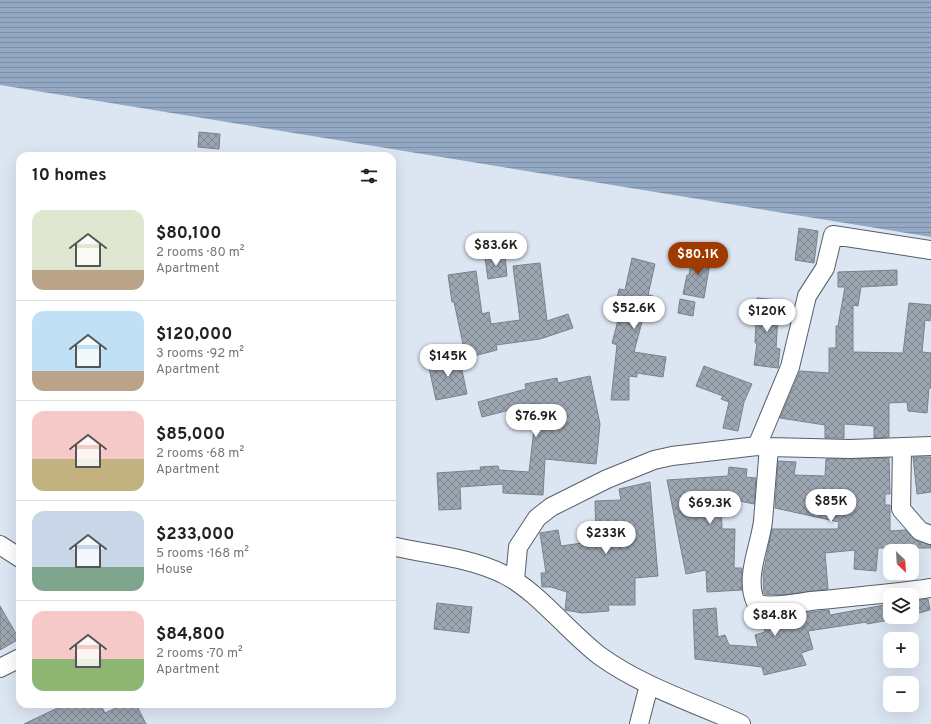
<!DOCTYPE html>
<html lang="en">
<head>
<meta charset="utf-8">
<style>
	:root { --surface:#fff; --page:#f6f6f6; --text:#222; --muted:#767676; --line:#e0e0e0; --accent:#9f3b01 }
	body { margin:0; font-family:Overpass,sans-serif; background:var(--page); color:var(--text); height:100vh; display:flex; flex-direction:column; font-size:15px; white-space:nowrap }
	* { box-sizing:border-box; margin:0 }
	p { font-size:13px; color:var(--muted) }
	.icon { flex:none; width:22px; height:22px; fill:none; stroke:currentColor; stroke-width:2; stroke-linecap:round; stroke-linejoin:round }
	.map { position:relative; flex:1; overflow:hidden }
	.drawer { position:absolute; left:16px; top:152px; width:380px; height:556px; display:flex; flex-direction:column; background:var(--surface); border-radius:12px; box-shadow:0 4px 16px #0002 }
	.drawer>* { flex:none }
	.needle { width:26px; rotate:155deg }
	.tools { position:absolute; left:883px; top:544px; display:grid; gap:8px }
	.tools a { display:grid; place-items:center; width:36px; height:36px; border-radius:8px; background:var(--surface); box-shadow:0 4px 16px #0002; font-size:20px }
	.price { position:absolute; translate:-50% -34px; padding:0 9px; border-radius:14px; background:#fff; color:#222; font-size:13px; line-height:26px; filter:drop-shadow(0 1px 2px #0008) }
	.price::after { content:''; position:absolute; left:50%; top:24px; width:12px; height:9px; margin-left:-6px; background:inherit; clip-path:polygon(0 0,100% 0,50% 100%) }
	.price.on { background:var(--accent); color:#fff }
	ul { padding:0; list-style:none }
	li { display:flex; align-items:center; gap:12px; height:100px; padding:0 16px }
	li+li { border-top:1px solid var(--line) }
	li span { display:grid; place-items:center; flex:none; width:112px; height:80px; border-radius:12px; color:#555 }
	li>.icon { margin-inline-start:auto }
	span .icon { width:48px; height:48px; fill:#fffc; stroke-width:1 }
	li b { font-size:17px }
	h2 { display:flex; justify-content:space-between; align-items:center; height:48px; padding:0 16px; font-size:17px }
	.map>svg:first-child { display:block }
	.water { fill:url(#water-rules) }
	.building { fill:url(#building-cross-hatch); stroke:#78818c }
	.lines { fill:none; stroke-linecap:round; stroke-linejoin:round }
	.minor-casing { stroke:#555e69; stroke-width:20 }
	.minor { stroke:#fff; stroke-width:18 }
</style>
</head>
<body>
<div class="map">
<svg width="931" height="724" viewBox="0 0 931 724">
	<defs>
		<pattern id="water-rules" width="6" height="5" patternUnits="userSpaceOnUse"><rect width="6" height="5" fill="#92a8c3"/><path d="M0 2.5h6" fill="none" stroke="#7d8fa6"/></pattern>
		<pattern id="building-cross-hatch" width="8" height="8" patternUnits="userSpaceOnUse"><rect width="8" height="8" fill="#9da7b2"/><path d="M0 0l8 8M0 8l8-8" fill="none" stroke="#7e868f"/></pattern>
	</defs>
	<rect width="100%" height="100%" fill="#dce6f3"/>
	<!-- water -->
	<path class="water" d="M0,0H931V237L0,85Z"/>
	<!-- building -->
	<path class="building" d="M199,132L220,134L219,149L198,147Z
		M799,228L818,231L814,263L795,260Z
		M693,253L711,256L704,298L683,294L687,275H689Z
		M505,256L507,276L488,279L485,258Z
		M632,258L655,264L648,295L653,296L648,319L643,318L634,352L666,357L663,377L637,373V377L629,376V400H611L617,345L612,343L620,313L614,312L619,289L625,290Z
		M540,263L547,321L568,314L573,328L540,339L496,345L497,350L466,358L454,302H452L448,275L476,271L482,314L489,312L491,324L520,320L513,266Z
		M897,270V285L861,287L858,306L853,305V352L903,353L909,303L931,305L930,321L925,320L922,352L931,353V388H929L927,413L908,411L907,402L889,403V437L874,438V426L844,424V438H825V425L780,418L800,371L829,373V348H836V326H838L845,287H838V272Z
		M757,298L779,300L776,348L780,349L778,368L754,365L757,343H755Z
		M680,299L695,302L693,316L678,313Z
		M459,356L467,394L436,400L428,363Z
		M704,366L752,384L744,402L738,431L723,428L729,402L721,399L723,396L696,386Z
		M590,376L600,424L596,464L545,459L543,495L503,493V484L460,487L461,509L439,510L437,473L481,470L480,467L498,466L499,470L529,472L537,403L482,417L478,402L526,389L525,384L557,378L558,383Z
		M913,457H931V492L917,494Z
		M889,458L890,494H885V505H890V531L906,530L912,538L931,545V548H878L876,571L854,569L855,550L825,553L828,589L782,595L764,594L763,574L772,529H838L839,522L775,508L778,461L796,462L794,475L825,476L826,459Z
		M729,467L747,469L746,477L756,478L754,504L721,497L722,529H735L734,568H742V590L707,592L706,570L686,574L667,480L728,476Z
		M650,482L658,576L635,578V605H608L609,611L582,613L565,610L567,592L551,587H542L541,573H546L540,533L558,530L561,546L596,541L595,501L621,500L619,489Z
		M928,599L930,610L912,615V601Z
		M437,603L472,607L469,633L434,629Z
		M890,604V617H897H895V619L867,624V622L808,631L813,649L801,653L806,665L764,675L762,667L695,659L693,610L716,608L718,637L725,635L729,645L758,647L755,635L765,632L762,615H784L829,610L830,615Z
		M0,606L19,639L0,650Z
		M66,704H100L105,713L125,704H136L146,724H24Z"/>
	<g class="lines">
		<!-- minor casing -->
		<g class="minor-casing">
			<path id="minor" d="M757,446L790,367L807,296L825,268L833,235L931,250
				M769,447L850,449L931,446
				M902,447L901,509L920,531L931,535
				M0,545L20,558
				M392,546C429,555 469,557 503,574C537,590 569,633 600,656C643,687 693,702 741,724
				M515,580L518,547L537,518L551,507L607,479L654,460L672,456L757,446L769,447C767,472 765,497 763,521C760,547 744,578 756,603C769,609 796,603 811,601C851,597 891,594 931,588
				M0,668L20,658
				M639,724L649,685"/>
		</g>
		<!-- minor -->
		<use href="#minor" class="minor"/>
	</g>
</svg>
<div class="tools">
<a><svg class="needle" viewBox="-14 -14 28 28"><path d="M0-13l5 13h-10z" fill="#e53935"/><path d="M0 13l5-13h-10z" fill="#767676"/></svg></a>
<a><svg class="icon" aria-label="layers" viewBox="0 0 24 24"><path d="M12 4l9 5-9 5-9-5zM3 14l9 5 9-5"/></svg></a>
<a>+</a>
<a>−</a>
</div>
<b class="price" style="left:496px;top:267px">$83.6K</b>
<b class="price on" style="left:698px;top:276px">$80.1K</b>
<b class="price" style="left:634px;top:330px">$52.6K</b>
<b class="price" style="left:767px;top:333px">$120K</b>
<b class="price" style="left:448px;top:378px">$145K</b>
<b class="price" style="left:536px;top:438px">$76.9K</b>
<b class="price" style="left:831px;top:523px">$85K</b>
<b class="price" style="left:710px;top:525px">$69.3K</b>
<b class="price" style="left:606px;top:555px">$233K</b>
<b class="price" style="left:775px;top:637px">$84.8K</b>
<section class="drawer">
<h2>10 homes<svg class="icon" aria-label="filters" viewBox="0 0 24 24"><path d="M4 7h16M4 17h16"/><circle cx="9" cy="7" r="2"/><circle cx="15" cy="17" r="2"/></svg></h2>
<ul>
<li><span style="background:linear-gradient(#dfe7d0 75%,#b9a48a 0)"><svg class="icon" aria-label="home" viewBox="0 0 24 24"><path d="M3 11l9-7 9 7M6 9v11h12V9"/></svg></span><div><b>$80,100</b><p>2 rooms · 80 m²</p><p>Apartment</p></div></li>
<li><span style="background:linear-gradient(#bfe0f5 75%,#b9a48a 0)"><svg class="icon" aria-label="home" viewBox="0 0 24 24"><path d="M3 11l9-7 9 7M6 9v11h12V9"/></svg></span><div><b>$120,000</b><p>3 rooms · 92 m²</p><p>Apartment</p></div></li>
<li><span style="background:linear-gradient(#f6c9c9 60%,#c2b280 0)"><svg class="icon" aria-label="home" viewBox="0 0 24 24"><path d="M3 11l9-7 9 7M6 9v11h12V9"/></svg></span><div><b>$85,000</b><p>2 rooms · 68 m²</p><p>Apartment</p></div></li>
<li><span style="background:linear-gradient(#c9d6e8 70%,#7fa58c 0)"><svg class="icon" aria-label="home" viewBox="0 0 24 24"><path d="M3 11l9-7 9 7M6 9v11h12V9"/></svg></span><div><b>$233,000</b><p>5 rooms · 168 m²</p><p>House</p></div></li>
<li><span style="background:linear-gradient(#f6c9c9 60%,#8fb573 0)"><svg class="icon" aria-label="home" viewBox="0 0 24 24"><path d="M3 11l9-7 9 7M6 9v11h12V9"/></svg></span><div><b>$84,800</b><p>2 rooms · 70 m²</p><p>Apartment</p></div></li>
</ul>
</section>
</div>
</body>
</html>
